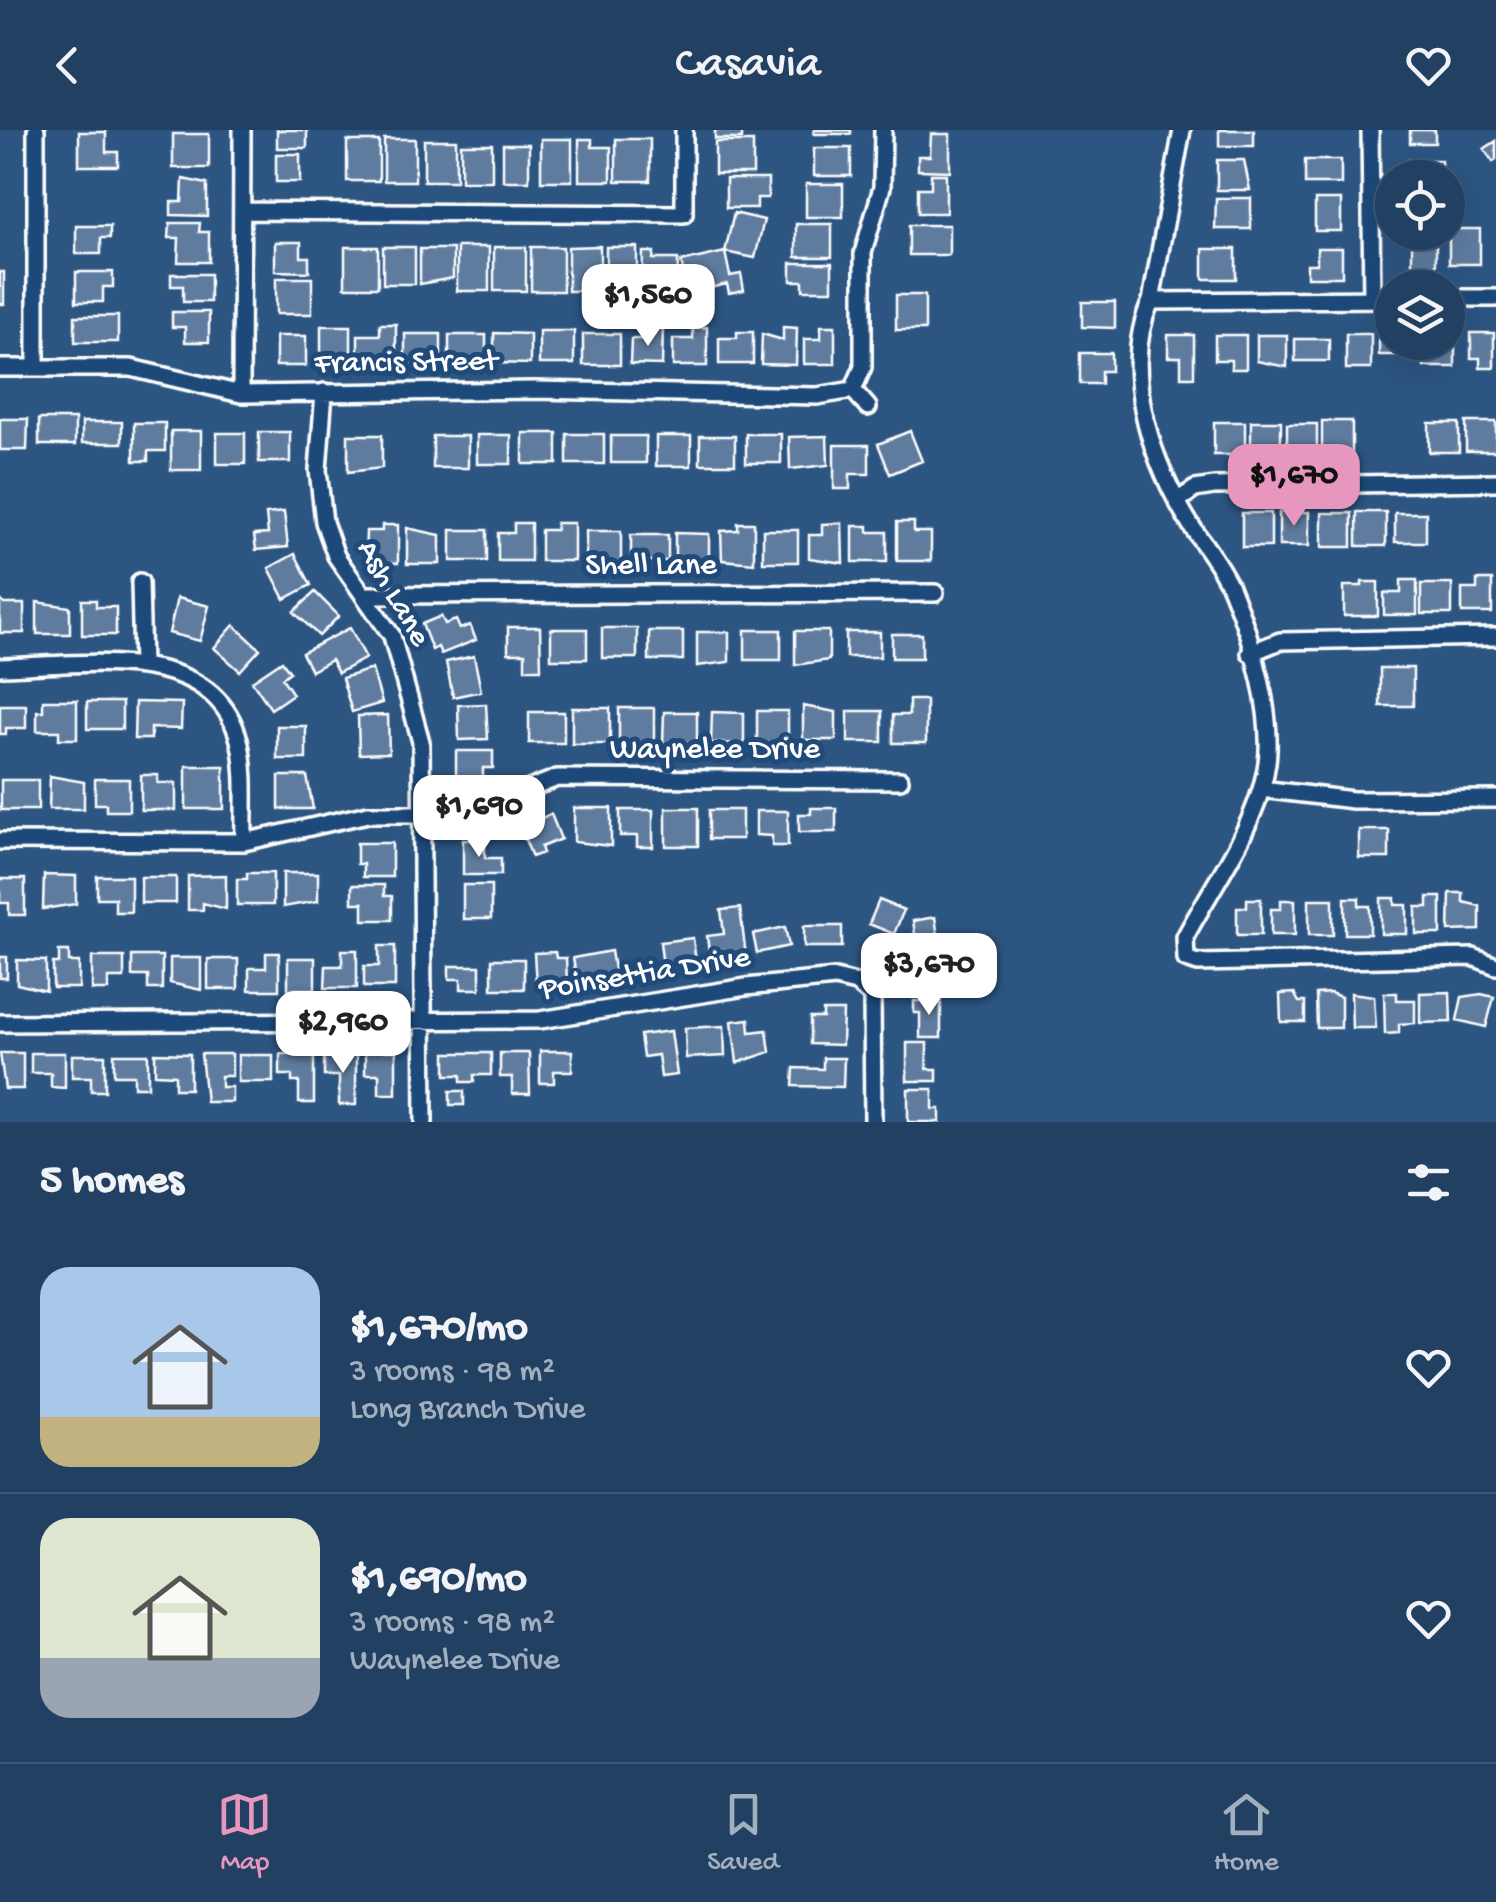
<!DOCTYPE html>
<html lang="en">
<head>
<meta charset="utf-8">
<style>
	:root { --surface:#214062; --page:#2d4b6b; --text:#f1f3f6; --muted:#a2afbe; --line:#3e5977; --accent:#e797bd }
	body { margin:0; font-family:"Gochi Hand",sans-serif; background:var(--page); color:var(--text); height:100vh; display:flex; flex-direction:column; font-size:38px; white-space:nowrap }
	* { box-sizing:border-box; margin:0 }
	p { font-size:32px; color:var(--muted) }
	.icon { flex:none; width:55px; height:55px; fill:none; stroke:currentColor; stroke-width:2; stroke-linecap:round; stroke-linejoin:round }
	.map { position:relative; height:992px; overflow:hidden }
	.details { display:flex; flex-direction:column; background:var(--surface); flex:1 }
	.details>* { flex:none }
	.fabs { position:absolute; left:1375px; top:30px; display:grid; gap:20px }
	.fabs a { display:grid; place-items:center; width:90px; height:90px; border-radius:50%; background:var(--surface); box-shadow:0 10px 40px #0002,0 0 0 2px var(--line); font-size:50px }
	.price { position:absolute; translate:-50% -85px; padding:0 22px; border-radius:20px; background:#fff; color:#222; font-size:32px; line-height:65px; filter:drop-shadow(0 2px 5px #0008) }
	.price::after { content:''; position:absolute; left:50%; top:60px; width:30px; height:22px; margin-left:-15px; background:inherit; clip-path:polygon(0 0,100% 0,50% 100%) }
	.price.current { background:var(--accent); color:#111 }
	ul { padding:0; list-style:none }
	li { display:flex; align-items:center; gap:30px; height:250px; padding:0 40px }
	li+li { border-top:2px solid var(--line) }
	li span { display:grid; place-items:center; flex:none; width:280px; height:200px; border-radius:30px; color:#555 }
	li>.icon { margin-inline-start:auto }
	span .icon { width:120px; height:120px; fill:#fffc; stroke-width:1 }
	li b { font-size:42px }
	h2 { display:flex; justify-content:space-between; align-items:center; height:120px; padding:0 40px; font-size:42px }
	header { display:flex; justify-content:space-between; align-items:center; height:130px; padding:0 40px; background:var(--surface); font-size:45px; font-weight:600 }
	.menu { display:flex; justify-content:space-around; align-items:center; height:140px; border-top:2px solid var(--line); background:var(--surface); font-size:28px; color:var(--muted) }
	.menu a { display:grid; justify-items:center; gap:5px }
	.menu .current { color:var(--accent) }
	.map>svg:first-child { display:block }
	.building { fill:#5e7c9f; stroke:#fff; stroke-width:2.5 }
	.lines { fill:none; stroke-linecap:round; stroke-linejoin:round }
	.minor-casing { stroke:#fff; stroke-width:22 }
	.minor { stroke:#1f4a7a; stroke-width:15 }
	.labels { text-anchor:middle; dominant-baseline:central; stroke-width:10; stroke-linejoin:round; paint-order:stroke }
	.street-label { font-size:32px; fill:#fff; stroke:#1f4a7a }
</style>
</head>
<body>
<header><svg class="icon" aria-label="back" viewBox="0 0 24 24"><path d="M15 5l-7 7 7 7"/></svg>Casavia<svg class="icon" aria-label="heart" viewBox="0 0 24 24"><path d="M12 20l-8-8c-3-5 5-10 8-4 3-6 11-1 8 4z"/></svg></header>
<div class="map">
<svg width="1496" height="992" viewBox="0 0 1496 992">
	<rect width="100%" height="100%" fill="#2c5582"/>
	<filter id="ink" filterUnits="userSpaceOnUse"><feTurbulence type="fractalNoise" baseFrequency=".01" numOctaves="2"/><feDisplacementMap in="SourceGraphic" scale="20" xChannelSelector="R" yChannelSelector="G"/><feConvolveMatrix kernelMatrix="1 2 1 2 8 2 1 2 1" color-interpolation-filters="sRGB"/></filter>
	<g filter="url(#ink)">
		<!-- building -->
		<path class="building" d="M277,0H307V18H277Z
			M715,0H742V9H715Z
			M814,0H851V4H814Z
			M1219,0H1254V16H1219Z
			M1410,0H1435V13H1410Z
			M79,2H106V22H118V36H79Z
			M173,4H209V38H173Z
			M931,4H950V41L918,40V26H930Z
			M384,9H415V51H384Z
			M541,9H572V51H541Z
			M579,9H592V17H611V51H579Z
			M616,9H650V51H616Z
			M424,10H456V51H424Z
			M347,11H379V51H347Z
			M1496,11V30L1493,32L1484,19Z
			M715,12H753V44H715Z
			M461,14H492V51H461Z
			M503,14H529V51H503Z
			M814,18H851V46H814Z
			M276,24H300V52H276Z
			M1217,30H1244L1250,60H1217Z
			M1305,30H1341V54H1305Z
			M1408,30H1441V43L1408,48Z
			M931,44H946V83H918V58H931Z
			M183,49L207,54V86L171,85V72H182Z
			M726,49H768V68H757V78H726Z
			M806,54H843V87H806Z
			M1216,68H1251V99H1215Z
			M1315,70H1341V101H1315Z
			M734,83L764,90L755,128L725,122Z
			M170,93H200L199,102H209V132H178L179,108H169Z
			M796,94H832V127H796Z
			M909,95H949V125H909Z
			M76,96H110V108H101V124H76Z
			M1449,99H1480V134H1449Z
			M1412,102H1436V137H1412Z
			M275,112H301V127H309V142L275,141Z
			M600,116V161H568V117Z
			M345,117H378V157H345Z
			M383,117H415V154H383Z
			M457,117H489V161H457Z
			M494,117H526V161H494Z
			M531,117H563V161H531Z
			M606,117H637V155H606Z
			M1317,118H1342V147H1307V134H1317Z
			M420,119H453V148L420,154Z
			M1203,119H1236V149H1203Z
			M643,122H654L653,129H678L677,160L642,159Z
			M725,122L730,146L741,144L744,160L729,163L727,154L688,163L681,132Z
			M791,133H832V160H803V151H791Z
			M0,142H4V174H0Z
			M76,142H113V157H103V172H76Z
			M171,144H210V172H183V156H171Z
			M276,148H312V184H276Z
			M896,165H925V200H896Z
			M1082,172H1115V198L1082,197Z
			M172,182H209V212H185V197H172Z
			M75,186H118V212H75Z
			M380,194H396V234H358V205H380Z
			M321,196H351V235H321Z
			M821,196H835V234H804V209H821Z
			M707,197V236H673V209H693V198Z
			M783,197L797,198L796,235L761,234L762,204L783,210Z
			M649,198H663L662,235L630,234L631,209H648Z
			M539,201H574V234H539Z
			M737,202H753V234H719V208H737Z
			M494,203L530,204V234L494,233Z
			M1448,203H1455V237H1424V212H1448Z
			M1471,203H1494V238H1480V228H1471Z
			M405,204H441V234H405Z
			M583,204H620V235H583Z
			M1346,204H1371V239H1346Z
			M449,205H486V234H449Z
			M1168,205H1194V247H1181V227H1168Z
			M1215,205H1246V239H1231V230H1215Z
			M1257,205H1287V237L1257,231Z
			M1379,205H1392V212H1412V225H1379Z
			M276,206H306V236H276Z
			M1295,209H1329V231H1295Z
			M1080,223H1111V241H1101V254H1080Z
			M0,289H28L27,320H0Z
			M39,289H75V315H39Z
			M1251,291H1281V325H1251Z
			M1322,291H1352V325H1322Z
			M82,292H122V313H82Z
			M1214,292H1245V325H1214Z
			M1466,292H1496V321H1466Z
			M134,293H165V321H148V331H134Z
			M1429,293H1459V322H1429Z
			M1287,294H1317V323H1287Z
			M171,301H201V340H171Z
			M910,301L922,331L890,344L878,314Z
			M259,302H290V332H259Z
			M217,303H245V334H217Z
			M523,303H557V334H523Z
			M567,304H604V334H567Z
			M746,304H781V333H746Z
			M348,305H382V338L348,342Z
			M477,305H511V334H477Z
			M433,306H468V338H433Z
			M611,306H646V333H611Z
			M656,306H691V336H656Z
			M700,306H735V334H700Z
			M827,306L828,335L790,339L789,307Z
			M834,315H869V344H850V359H834Z
			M284,382L288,417L256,420L254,405L268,404L266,384Z
			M1279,382H1309V416H1279Z
			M1357,382H1386V416H1357Z
			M1242,383H1271V417H1242Z
			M1322,383H1352V417H1322Z
			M1395,383H1426V412H1395Z
			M897,392H914V402H931V431H897Z
			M514,393H531V431H498V403H514Z
			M556,393H574V431H541V400H556Z
			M738,393H754V433L722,430L721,401L738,400Z
			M842,393L843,433L809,428V405H822V394Z
			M382,395H398V433H365L366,401H382Z
			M853,396H868V402H887V432H853Z
			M407,398L440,405V434H407Z
			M451,400H487V431H451Z
			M763,400H798V432H763Z
			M586,401H621V433H586Z
			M675,403L709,404V433H675Z
			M631,405H668V431H631Z
			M295,424L311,455L285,469L269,438Z
			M1401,450H1417V485H1384V463H1401Z
			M1477,450H1492V483H1462V459H1477Z
			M1362,452H1378V486H1344V456H1362Z
			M1421,454H1452V484H1421Z
			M315,462L339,486L319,506L294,482Z
			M177,468L209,476L200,511L169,503Z
			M0,469L4,474H24V503H0Z
			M82,470H96V477H116V505H82Z
			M37,472L70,477V504H37Z
			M441,486L445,494L456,490L460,499L470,495L476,510L441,524L438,517L432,520L422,494Z
			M234,495L260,519L240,541L214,518Z
			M508,497H540L541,539H525V523H508Z
			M350,498L366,528L338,543L331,530L311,541L302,523Z
			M602,498H637V528H602Z
			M551,499H587V529H551Z
			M745,500H781V530H745Z
			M649,501H683V530H649Z
			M795,501H829V530L795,535Z
			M697,502H729V532L697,536Z
			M846,502H880V527H846Z
			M892,504H922V528H892Z
			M474,526L481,561L453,567L446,532Z
			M282,531L290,542L282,548L293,564L271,579L252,551Z
			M1380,538H1413V576H1380Z
			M372,539L382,573L352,582L342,548Z
			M43,570H77V609H59V601H37V581H43Z
			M909,570H926V613H893V585H909Z
			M87,572H122V599H87Z
			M135,572L182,573L181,599L151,598V609H134Z
			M486,574L488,609L459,610L458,575Z
			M0,575H26V598H6V604H0Z
			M803,576L836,582V610H803Z
			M572,578H610V614H572Z
			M619,578H654V613H619Z
			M757,581H788V613H757Z
			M848,581H882V612H848Z
			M529,582H564V613H529Z
			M664,582H697V613H663Z
			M712,582L744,583V614L711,613Z
			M388,585L389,623L359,624L358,586Z
			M277,596H306V629H277Z
			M456,621H493V638H483V654H456Z
			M186,636H224V679H186Z
			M141,645H158V653H176V680H141Z
			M50,646L84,652V679H49Z
			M279,646H307L313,679H279Z
			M95,649H129V681H106V674H95Z
			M1,650H38V680H1Z
			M574,678H611V716L574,712Z
			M666,678H698V716H666Z
			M811,678H836V702H799V684H811Z
			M620,680H653V717H637V706H620Z
			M709,680H742V709H709Z
			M756,681H788V716H772V706L756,705Z
			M551,684L561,709L541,717L543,723L532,727L520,697Z
			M1359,700H1389V728H1359Z
			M463,710H485V728H501V745H463Z
			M357,713H392V747H363V734H357Z
			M247,743H273V775H237V749H247Z
			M283,743H318V771L283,777Z
			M44,745L76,746V774L43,779Z
			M226,745V779L203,773V780H188V746Z
			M97,746H131V782H115V768H97Z
			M141,747H176V773H141Z
			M0,749H25V785H9V773H0Z
			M352,755H384V766H392V790H363V773H352Z
			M463,755H491V789H463Z
			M1450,763H1463V772L1480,776V800L1449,801Z
			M1428,767H1441V804H1416V777H1428Z
			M1345,768H1359V776H1370V804H1345Z
			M1381,768H1395V775H1407V804H1381Z
			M1247,769H1261V805H1237V777H1247Z
			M1309,769H1333V805H1309Z
			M879,770L904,780L894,804L869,794Z
			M1281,770H1295V805H1271V779H1281Z
			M740,778L746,826L710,831L707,806L724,804L721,780Z
			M935,787L939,812L946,810L948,822L942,823L945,844L922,847L913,791Z
			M804,796H842V817H804Z
			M785,797L789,816L757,823L753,804Z
			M693,808L696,833L663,837L660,812Z
			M379,816H395V857H364V836H379Z
			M342,820H357V858H325L326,836H342Z
			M59,821H69V832H79V858H53V833H59Z
			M611,821L615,845L577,852L573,828Z
			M555,822L556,828H566L567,853L536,855L534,823Z
			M266,823H279V860H249V838H266Z
			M132,826H162V859H148V846H132Z
			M0,827H7V848H0Z
			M92,827H124V848H108V860H92Z
			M170,828H201V860L170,853Z
			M288,828H315V859H288Z
			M208,829H238V859H208Z
			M492,829H524V859H492Z
			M17,830L46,831V861L17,854Z
			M449,836H480V859H461V849H449Z
			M1450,862L1451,892L1420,893V863Z
			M1294,863L1299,872H1305V892H1281L1280,864Z
			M1330,863L1341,867V898H1317L1316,864Z
			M1351,863L1374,866L1376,898H1352Z
			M1384,863H1397V870H1415V893L1399,894V903L1385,904Z
			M1481,864L1494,867L1486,897L1457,890L1462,867Z
			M914,871H941V908H920V883H914Z
			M823,881H843L842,915L810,914V888H823Z
			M749,889L750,902L767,900L770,922L737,933L732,891Z
			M724,896L725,926L686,928L685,898Z
			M671,901L677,945L661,947L658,925L643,927L640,905Z
			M907,913H927V939H937V951H907Z
			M365,921H396V964H379V944H365Z
			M540,921H572V941H554V953H540Z
			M0,923H23V959H5Z
			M31,923H65V958L51,957V943H31Z
			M155,923L190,924V959H175V945L155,944Z
			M446,923H491V945H474V952H461V945H446Z
			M500,923H529L530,964H512V947H500Z
			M114,924H148V957H134V945H114Z
			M201,924H232V946H221V957H232V972H206Z
			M280,924H314V973H299V952H292V945H280Z
			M324,924H356V975H339V946H324Z
			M72,925H105V961H91V947H72Z
			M238,925H273V952H238Z
			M823,928H844L843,957L793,956L794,938L823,939Z
			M908,959H933V979H940V992H908Z
			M450,961H464V975H450Z"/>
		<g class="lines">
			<!-- minor casing -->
			<g class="minor-casing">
				<path id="minor" d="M1182,0L1151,171C1121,236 1149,323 1183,382C1197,408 1220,432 1231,459C1252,509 1277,591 1265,644C1253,701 1212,756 1185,807L1186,829L1198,833L1473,827L1496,836
					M1370,0L1372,169
					M242,81L684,84V0
					M1448,168H1496
					M1151,171L1392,169
					M0,238H131L241,264L535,260L817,266L853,260L868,277
					M36,238V0
					M853,260L863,237V123L882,57L883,0
					M324,262L318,340L324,392L336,426L392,506L421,612L424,992
					M241,264L242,0
					M1177,371L1195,359L1214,356L1496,352
					M140,452L142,536
					M367,465L935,463
					M1250,523L1280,511L1496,507
					M0,537C77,536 213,510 239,610C247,642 243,679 244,712
					M1261,659L1353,670L1496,669
					M0,711L244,712L368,684H466L557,648L900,650
					M0,893L540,890L746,857L835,848L856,853L872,866L873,992"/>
			</g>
			<!-- minor -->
			<use href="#minor" class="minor"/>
		</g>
	</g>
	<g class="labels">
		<!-- street labels -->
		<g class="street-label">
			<text transform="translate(406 234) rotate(-1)">Francis Street</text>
			<text x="651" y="437">Shell Lane</text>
			<text transform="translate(392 464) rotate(60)">Ash Lane</text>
			<text x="715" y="621">Waynelee Drive</text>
			<text transform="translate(645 845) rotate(-9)">Poinsettia Drive</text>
		</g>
	</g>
</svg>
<div class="fabs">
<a><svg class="icon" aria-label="locate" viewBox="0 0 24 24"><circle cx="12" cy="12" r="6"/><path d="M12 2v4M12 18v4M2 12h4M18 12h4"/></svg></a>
<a><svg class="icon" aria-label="layers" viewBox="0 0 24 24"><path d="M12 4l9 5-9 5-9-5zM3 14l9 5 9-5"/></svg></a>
</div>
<b class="price" style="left:648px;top:219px">$1,560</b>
<b class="price current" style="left:1294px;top:399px">$1,670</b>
<b class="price" style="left:479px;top:730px">$1,690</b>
<b class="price" style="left:929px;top:888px">$3,670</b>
<b class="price" style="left:343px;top:946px">$2,960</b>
</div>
<section class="details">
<h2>5 homes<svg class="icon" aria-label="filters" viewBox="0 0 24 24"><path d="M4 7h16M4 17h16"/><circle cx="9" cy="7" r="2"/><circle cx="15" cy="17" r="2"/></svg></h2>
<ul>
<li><span style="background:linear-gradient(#a9c7e8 75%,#c2b280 0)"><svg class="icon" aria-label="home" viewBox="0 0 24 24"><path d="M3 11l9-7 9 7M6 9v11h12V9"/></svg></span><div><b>$1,670/mo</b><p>3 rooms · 98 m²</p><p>Long Branch Drive</p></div><svg class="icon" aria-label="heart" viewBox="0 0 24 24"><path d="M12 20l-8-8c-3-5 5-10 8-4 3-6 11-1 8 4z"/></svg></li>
<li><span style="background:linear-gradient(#dfe7d0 70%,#9aa5b1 0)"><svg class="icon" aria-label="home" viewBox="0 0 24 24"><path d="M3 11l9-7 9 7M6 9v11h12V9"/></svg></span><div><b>$1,690/mo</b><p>3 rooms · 98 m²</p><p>Waynelee Drive</p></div><svg class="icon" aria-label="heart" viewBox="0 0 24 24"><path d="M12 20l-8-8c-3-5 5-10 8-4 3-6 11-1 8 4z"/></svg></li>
</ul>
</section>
<nav class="menu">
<a class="current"><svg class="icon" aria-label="map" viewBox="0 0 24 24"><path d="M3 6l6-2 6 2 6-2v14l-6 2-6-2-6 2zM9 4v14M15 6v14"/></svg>Map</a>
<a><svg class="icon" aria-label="saved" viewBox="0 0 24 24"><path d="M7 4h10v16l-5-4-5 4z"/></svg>Saved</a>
<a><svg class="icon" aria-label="home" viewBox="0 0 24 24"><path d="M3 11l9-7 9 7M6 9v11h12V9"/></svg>Home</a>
</nav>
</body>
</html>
